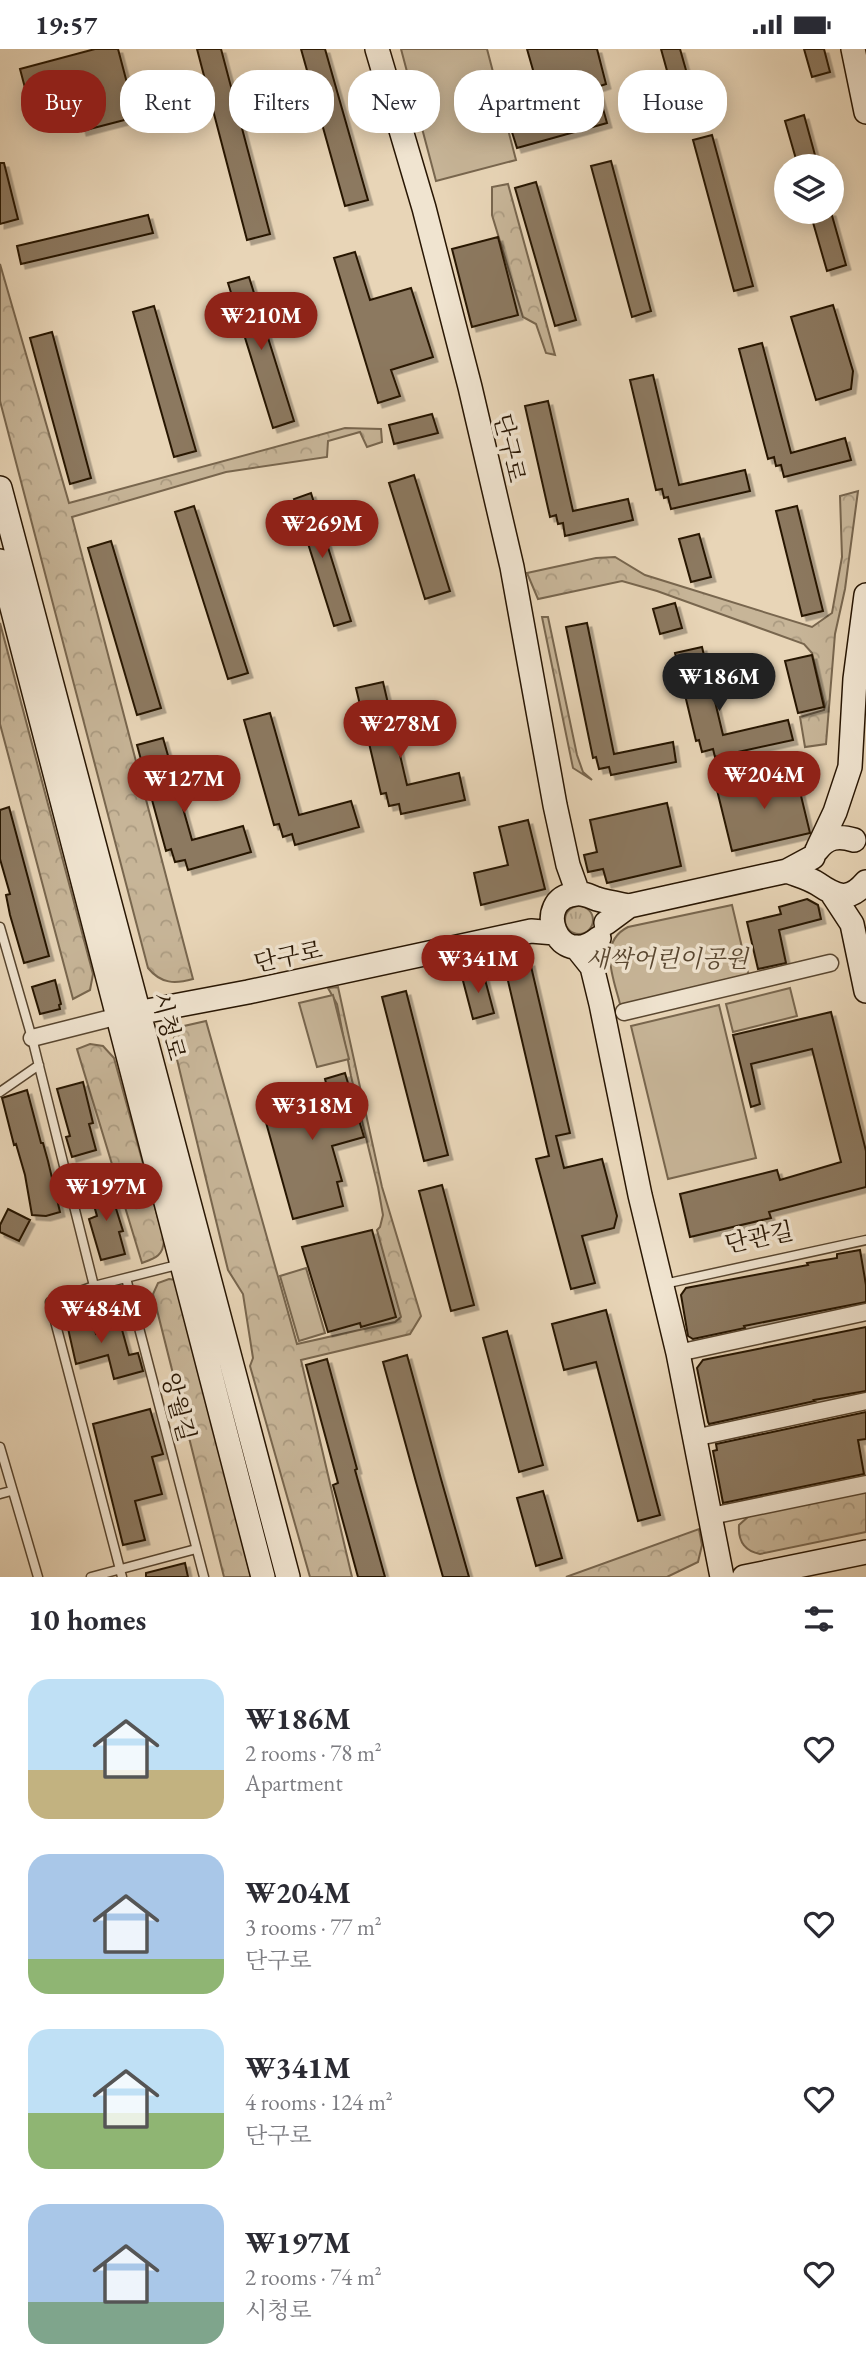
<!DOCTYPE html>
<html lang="en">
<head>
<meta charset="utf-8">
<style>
	:root { --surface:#fff; --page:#f2f2f3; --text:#2b2b33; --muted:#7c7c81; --accent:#8f2418 }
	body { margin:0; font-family:"EB Garamond","Noto Serif KR",serif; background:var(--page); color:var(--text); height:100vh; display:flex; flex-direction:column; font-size:26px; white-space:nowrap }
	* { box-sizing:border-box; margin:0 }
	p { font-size:23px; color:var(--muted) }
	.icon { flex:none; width:38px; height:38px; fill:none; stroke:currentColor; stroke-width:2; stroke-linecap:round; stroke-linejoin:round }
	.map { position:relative; height:1528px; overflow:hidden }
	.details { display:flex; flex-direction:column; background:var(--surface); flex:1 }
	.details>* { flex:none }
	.guide { position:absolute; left:21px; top:21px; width:824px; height:63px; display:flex; gap:14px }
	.controls { position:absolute; left:774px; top:105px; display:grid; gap:14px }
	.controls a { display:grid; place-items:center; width:70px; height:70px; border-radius:50%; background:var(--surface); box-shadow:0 4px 18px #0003; font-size:35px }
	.price { position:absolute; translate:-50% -60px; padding:0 16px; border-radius:24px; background:var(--accent); color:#fff; font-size:23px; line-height:46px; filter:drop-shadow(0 2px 4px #0008) }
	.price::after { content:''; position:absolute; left:50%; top:42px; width:21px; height:16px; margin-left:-10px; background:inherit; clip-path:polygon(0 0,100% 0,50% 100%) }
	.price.current { background:#222; color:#fff }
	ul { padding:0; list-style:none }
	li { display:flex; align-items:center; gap:21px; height:175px; padding:0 28px }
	li span { display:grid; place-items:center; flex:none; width:196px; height:140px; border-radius:21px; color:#555 }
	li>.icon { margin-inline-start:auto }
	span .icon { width:84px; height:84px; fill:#fffc; stroke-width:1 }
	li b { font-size:30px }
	h2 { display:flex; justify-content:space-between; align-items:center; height:84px; padding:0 28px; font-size:30px }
	.chip { padding:0 24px; border-radius:28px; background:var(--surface); box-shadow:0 4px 18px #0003; font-size:24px; line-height:63px }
	.chip.current { background:var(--accent); color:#fff }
	.status { display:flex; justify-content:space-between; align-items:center; height:49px; padding:0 35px; background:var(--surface); direction:ltr }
	.status svg { height:19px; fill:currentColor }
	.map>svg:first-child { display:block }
	.grass { fill:url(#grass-tufts); stroke:#78664e; stroke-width:2 }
	.forest { fill:url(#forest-crowns); stroke:#78664e; stroke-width:2 }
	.park { fill:#c7b598; stroke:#78664e; stroke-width:2 }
	.building { fill:#8c7961; stroke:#281603; stroke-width:2; filter:url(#shadow) }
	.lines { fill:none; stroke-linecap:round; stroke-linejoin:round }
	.lane-casing { stroke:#584630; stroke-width:11 }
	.street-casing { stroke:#584630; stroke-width:19 }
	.secondary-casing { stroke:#281603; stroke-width:26 }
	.lane { stroke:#f0e4d0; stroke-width:8 }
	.street { stroke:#f0e4d0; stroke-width:16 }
	.secondary { stroke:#f0e4d0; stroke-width:23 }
	.labels { text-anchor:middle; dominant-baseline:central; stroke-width:7; stroke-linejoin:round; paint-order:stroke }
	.street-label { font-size:24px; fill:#281603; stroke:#f0e4d0 }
	.park-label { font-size:24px; font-style:italic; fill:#584630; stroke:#f0e4d0 }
</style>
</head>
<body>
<div class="status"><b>19:57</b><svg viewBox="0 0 49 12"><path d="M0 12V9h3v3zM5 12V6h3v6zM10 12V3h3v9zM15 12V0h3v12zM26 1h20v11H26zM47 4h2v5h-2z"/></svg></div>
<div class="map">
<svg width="866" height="1528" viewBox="0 0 866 1528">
	<defs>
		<pattern id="grass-tufts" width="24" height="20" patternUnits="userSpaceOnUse" patternTransform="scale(1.75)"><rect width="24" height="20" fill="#c7b598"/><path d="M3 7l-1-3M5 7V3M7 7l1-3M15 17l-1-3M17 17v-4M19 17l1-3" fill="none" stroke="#ab9b81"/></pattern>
		<pattern id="forest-crowns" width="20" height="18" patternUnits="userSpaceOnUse" patternTransform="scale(1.75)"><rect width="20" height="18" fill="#c7b598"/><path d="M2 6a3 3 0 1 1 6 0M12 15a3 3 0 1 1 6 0" fill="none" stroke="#ab9b81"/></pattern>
		<filter id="shadow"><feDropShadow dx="4.5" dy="4.5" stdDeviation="0" flood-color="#0004"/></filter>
	</defs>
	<rect width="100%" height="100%" fill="#e8d5b7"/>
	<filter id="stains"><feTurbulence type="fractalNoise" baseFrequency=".00286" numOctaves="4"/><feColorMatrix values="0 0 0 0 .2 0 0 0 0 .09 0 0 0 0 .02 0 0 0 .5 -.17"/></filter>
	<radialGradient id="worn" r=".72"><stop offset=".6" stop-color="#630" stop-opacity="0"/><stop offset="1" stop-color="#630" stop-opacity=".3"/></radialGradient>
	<!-- grass -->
	<path class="grass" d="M565 871a14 14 0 1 1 28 0a14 14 0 1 1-28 0Z"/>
	<!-- forest -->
	<path class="forest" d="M508,135L555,306L546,304L536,275L523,268L492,166V138Z
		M0,215L69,454L345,379L381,380L382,393L367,398L360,383L328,392L327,408L226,423L72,468L193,930C175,935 161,935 148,919L0,352Z
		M858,442L845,540L835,585L826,695L805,698L800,668L824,661L825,657L812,604L804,595L657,542L622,532L538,550L527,524L596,509L615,508L645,526L812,578L832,564L842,508L840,447Z
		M542,568H548L577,706L583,723L592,731L573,719Z
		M0,574L93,925L90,941L73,950L0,675Z
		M338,938L382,1138L421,1267L410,1285L301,1311L352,1528H310L250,1317L253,1309L243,1245L228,1221L173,994L175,984L184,977L206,972L297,1295L395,1273L401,1268L377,1181L380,1178L383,1166L378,1138L351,1027L337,955L328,939Z
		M90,995L103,997L114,1009L164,1191C163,1207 156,1209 142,1214L77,1000Z
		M169,1230L176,1231L251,1528H224L153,1245L158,1234Z
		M866,1443V1483L760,1505C744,1502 738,1491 739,1476L749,1467Z
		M699,1480L702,1496L698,1513L667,1528H566Z"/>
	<!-- park -->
	<path class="park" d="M401,0H487L516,111L436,132Z
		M732,856L749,928L621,959C615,932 596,894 628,878Z
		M790,939L797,967L733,983L726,955Z
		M333,946L349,1010L317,1018L299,954Z
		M719,956L756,1109L668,1130L631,977Z
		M306,1219L325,1284L299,1292L280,1227Z"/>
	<!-- building -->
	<path class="building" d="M95,0H118L136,68L82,82L77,62L34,73L20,20Z
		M197,0H221L270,185L247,191Z
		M301,0H325L368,151L345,157Z
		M527,0H597L606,35L597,38L607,74L517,99L511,80L547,70Z
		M661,0H680L697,60L679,65Z
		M804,0H824L830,23L812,28Z
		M804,66L818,117H798L785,72Z
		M712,86L753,237L734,242L693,91Z
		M611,112L651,262L632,268L591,117Z
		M0,114H4L18,170L0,175Z
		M536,133L576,271L555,277L515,139Z
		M810,163H831L846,216L827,222Z
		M148,166L153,184L21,215L17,197Z
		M498,188L518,266L472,278L452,200Z
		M355,203L370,251L411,239L433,308L391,321L400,347L378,354L334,209Z
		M249,228L294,372L273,379L228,234Z
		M833,256L853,322L851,340L816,351L791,268Z
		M154,257L196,402L174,408L133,263Z
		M52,283L91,429L70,435L30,289Z
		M762,294L791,404L845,389L851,411L784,428L781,416L776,417L774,408L768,410L739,300Z
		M653,326L679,436L745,421L750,442L671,460L668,448L664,449L662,440L656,441L630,331Z
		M548,352L573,462L628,450L633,471L565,487L563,474L558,475L556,466L550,468L525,357Z
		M432,365L438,384L394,395L389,376Z
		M414,426L450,542L425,550L389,434Z
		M311,444L351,572L334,577L294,450Z
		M194,457L248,624L228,630L175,463Z
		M797,457L823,562L802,567L776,462Z
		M699,485L711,528L691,533L679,490Z
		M111,492L161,659L137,666L88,499Z
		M675,554L682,579L660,585L653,560Z
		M587,574L614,705L673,693L676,713L611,726L609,718L599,720L596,708L593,709L566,578Z
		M702,598L723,686L788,671L793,691L715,708L713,700L702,703L699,691L696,692L675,604Z
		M812,606L824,658L798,664L785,612Z
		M383,633L407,736L459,724L465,751L401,765L399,755L389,757L386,744L381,745L356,639Z
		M270,664L299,766L351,752L359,778L295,796L292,785L283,788L279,775L274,776L244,671Z
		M163,689L192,791L243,777L251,803L188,821L185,811L175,813L171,800L166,802L137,696Z
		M795,722L810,784L732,802L717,741Z
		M667,754L681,817L607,834L603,820L588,823L584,806L597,803L590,771Z
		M9,758L49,907L24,914L10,866L6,846L10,845L0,810V761Z
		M528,771L545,840L481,856L474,824L508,816L499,778Z
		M807,850L818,856L821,870L779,881L786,914L758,920L747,873L781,865L779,858Z
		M530,913L570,1084L556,1087L564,1119L602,1110L617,1167L614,1179L582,1187L595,1234L571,1240L536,1110L549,1107L505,919Z
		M483,923L494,964L473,970L462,928Z
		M55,931L61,955L59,956L60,960L40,965L32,938Z
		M406,942L448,1106L424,1112L382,948Z
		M831,963L866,1102V1138L769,1163L771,1169L690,1188L680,1145L777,1121L780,1131L841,1113L812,1000L751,1015L760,1055L751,1058L733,986Z
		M345,1024L364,1088L332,1097L342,1132L337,1133L343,1157L293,1170L260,1052L326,1034L325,1030Z
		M83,1033L93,1074L89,1075L96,1101L72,1108L66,1088L70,1087L57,1040Z
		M27,1041L41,1094H43L48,1112L60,1163L46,1167L32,1166L25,1126L16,1095L14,1096L2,1049Z
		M108,1134L123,1182L119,1183L125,1205L101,1211L89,1170L97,1167L89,1139Z
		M442,1136L474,1256L451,1262L419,1142Z
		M8,1160L30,1171L19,1192L0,1183V1176Z
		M372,1181L396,1268L361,1278L360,1274L328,1283L302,1198Z
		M860,1201L866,1236V1253L744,1277L745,1279L693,1290L688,1287L681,1246L686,1239L808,1216L807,1214L837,1209V1205Z
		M89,1260L96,1285L121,1277L129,1306L138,1304L143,1322L114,1330L108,1306L76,1315L65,1266Z
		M606,1261L660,1466L638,1472L596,1313L564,1321L552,1275Z
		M866,1278V1342L814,1351L815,1352L709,1375L708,1373L697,1319L703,1311Z
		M507,1282L543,1416L519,1423L483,1289Z
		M407,1306L441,1430L469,1528H443L416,1433L383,1313Z
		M327,1310L357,1420L355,1421L385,1528H358L333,1436L338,1434L306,1316Z
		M150,1360L163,1405L152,1408L162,1445L135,1452L145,1491L123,1496L93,1375Z
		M866,1363V1390L858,1391L864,1425L723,1454L713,1402L717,1401L716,1395Z
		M543,1442L562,1509L536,1517L517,1449Z
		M185,1514L188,1528H146V1524Z"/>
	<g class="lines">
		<!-- lane casing -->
		<g class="lane-casing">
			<path id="lane" d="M0,878L32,989L94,1237
				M0,1043L39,1016
				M126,1229L204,1528
				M664,1235L866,1191
				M0,1398L38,1528
				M0,1445L11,1442
				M91,1528L196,1500
				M122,1528L50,1253L94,1237L181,1215"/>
		</g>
		<!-- street casing -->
		<g class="street-casing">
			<path id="street" d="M624,963L830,914
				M32,989L119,967
				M678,1304L866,1263
				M694,1389L866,1352
				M711,1467L866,1435"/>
		</g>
		<!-- secondary casing -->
		<g class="secondary-casing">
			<path id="secondary" d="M377,0L424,159L470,338L512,518L555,756L568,816L578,844
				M853,0L866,63
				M0,439L288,1528
				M0,512L263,1528
				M818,799L835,763L850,718L855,630L866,546
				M817,801C827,788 838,786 854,791
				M787,822C797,826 809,829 818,835C837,848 849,853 866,833
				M833,846L852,875L866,942
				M606,874L629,857L787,822L813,808
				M599,889C557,924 531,849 576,845C584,844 589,847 597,850C607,853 619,855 629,857
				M576,898L592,918L601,955L640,1146L678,1304L722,1528
				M126,966L248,943L531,882L555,884
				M744,1528L866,1503"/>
		</g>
		<!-- lane -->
		<use href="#lane" class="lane"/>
		<!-- street -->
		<use href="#street" class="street"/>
		<!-- secondary -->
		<use href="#secondary" class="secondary"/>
	</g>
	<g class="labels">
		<!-- street labels -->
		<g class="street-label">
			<text transform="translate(510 399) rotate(77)">단구로</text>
			<text transform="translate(288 907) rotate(-12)">단구로</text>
			<text transform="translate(169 977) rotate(75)">시청로</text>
			<text transform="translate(759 1188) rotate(-12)">단관길</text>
			<text transform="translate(179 1358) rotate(75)">앙월길</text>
		</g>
		<!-- park labels -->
		<g class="park-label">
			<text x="667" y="909">새싹어린이공원</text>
		</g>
	</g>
	<rect width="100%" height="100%" filter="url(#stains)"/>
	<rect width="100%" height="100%" fill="url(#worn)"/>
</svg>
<div class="controls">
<a><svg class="icon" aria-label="layers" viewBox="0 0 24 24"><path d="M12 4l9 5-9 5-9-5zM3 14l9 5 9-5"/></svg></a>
</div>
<b class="price" style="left:261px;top:303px">₩210M</b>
<b class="price" style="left:322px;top:511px">₩269M</b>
<b class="price current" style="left:719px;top:664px">₩186M</b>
<b class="price" style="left:400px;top:711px">₩278M</b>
<b class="price" style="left:764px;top:762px">₩204M</b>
<b class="price" style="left:184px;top:766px">₩127M</b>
<b class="price" style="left:478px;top:946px">₩341M</b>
<b class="price" style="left:312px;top:1093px">₩318M</b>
<b class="price" style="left:106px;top:1174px">₩197M</b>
<b class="price" style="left:101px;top:1296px">₩484M</b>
<div class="guide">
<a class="chip current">Buy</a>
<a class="chip">Rent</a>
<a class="chip">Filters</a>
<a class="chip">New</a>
<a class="chip">Apartment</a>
<a class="chip">House</a>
</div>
</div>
<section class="details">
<h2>10 homes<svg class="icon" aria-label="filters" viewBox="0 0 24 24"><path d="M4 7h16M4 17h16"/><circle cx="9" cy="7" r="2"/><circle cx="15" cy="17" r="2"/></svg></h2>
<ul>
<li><span style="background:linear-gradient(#bfe0f5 65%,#c2b280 0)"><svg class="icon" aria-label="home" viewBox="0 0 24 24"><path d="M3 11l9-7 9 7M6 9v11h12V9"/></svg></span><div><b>₩186M</b><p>2 rooms · 78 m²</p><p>Apartment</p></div><svg class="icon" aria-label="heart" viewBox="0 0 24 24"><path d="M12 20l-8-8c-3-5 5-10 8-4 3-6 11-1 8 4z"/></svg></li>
<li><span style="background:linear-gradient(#a9c7e8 75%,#8fb573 0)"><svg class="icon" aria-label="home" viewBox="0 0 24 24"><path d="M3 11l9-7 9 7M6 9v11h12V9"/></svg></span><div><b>₩204M</b><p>3 rooms · 77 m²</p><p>단구로</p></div><svg class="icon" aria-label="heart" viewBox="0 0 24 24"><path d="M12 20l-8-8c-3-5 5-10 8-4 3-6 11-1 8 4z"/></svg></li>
<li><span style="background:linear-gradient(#bfe0f5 60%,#8fb573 0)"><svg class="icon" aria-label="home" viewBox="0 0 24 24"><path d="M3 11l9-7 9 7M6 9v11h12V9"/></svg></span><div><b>₩341M</b><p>4 rooms · 124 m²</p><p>단구로</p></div><svg class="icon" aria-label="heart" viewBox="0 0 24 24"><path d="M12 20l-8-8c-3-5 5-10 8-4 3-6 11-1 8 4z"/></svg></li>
<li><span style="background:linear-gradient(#a9c7e8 70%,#7fa58c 0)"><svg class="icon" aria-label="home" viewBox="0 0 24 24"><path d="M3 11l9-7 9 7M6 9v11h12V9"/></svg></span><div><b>₩197M</b><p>2 rooms · 74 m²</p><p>시청로</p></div><svg class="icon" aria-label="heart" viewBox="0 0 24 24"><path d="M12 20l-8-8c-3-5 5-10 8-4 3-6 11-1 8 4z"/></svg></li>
</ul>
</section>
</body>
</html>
